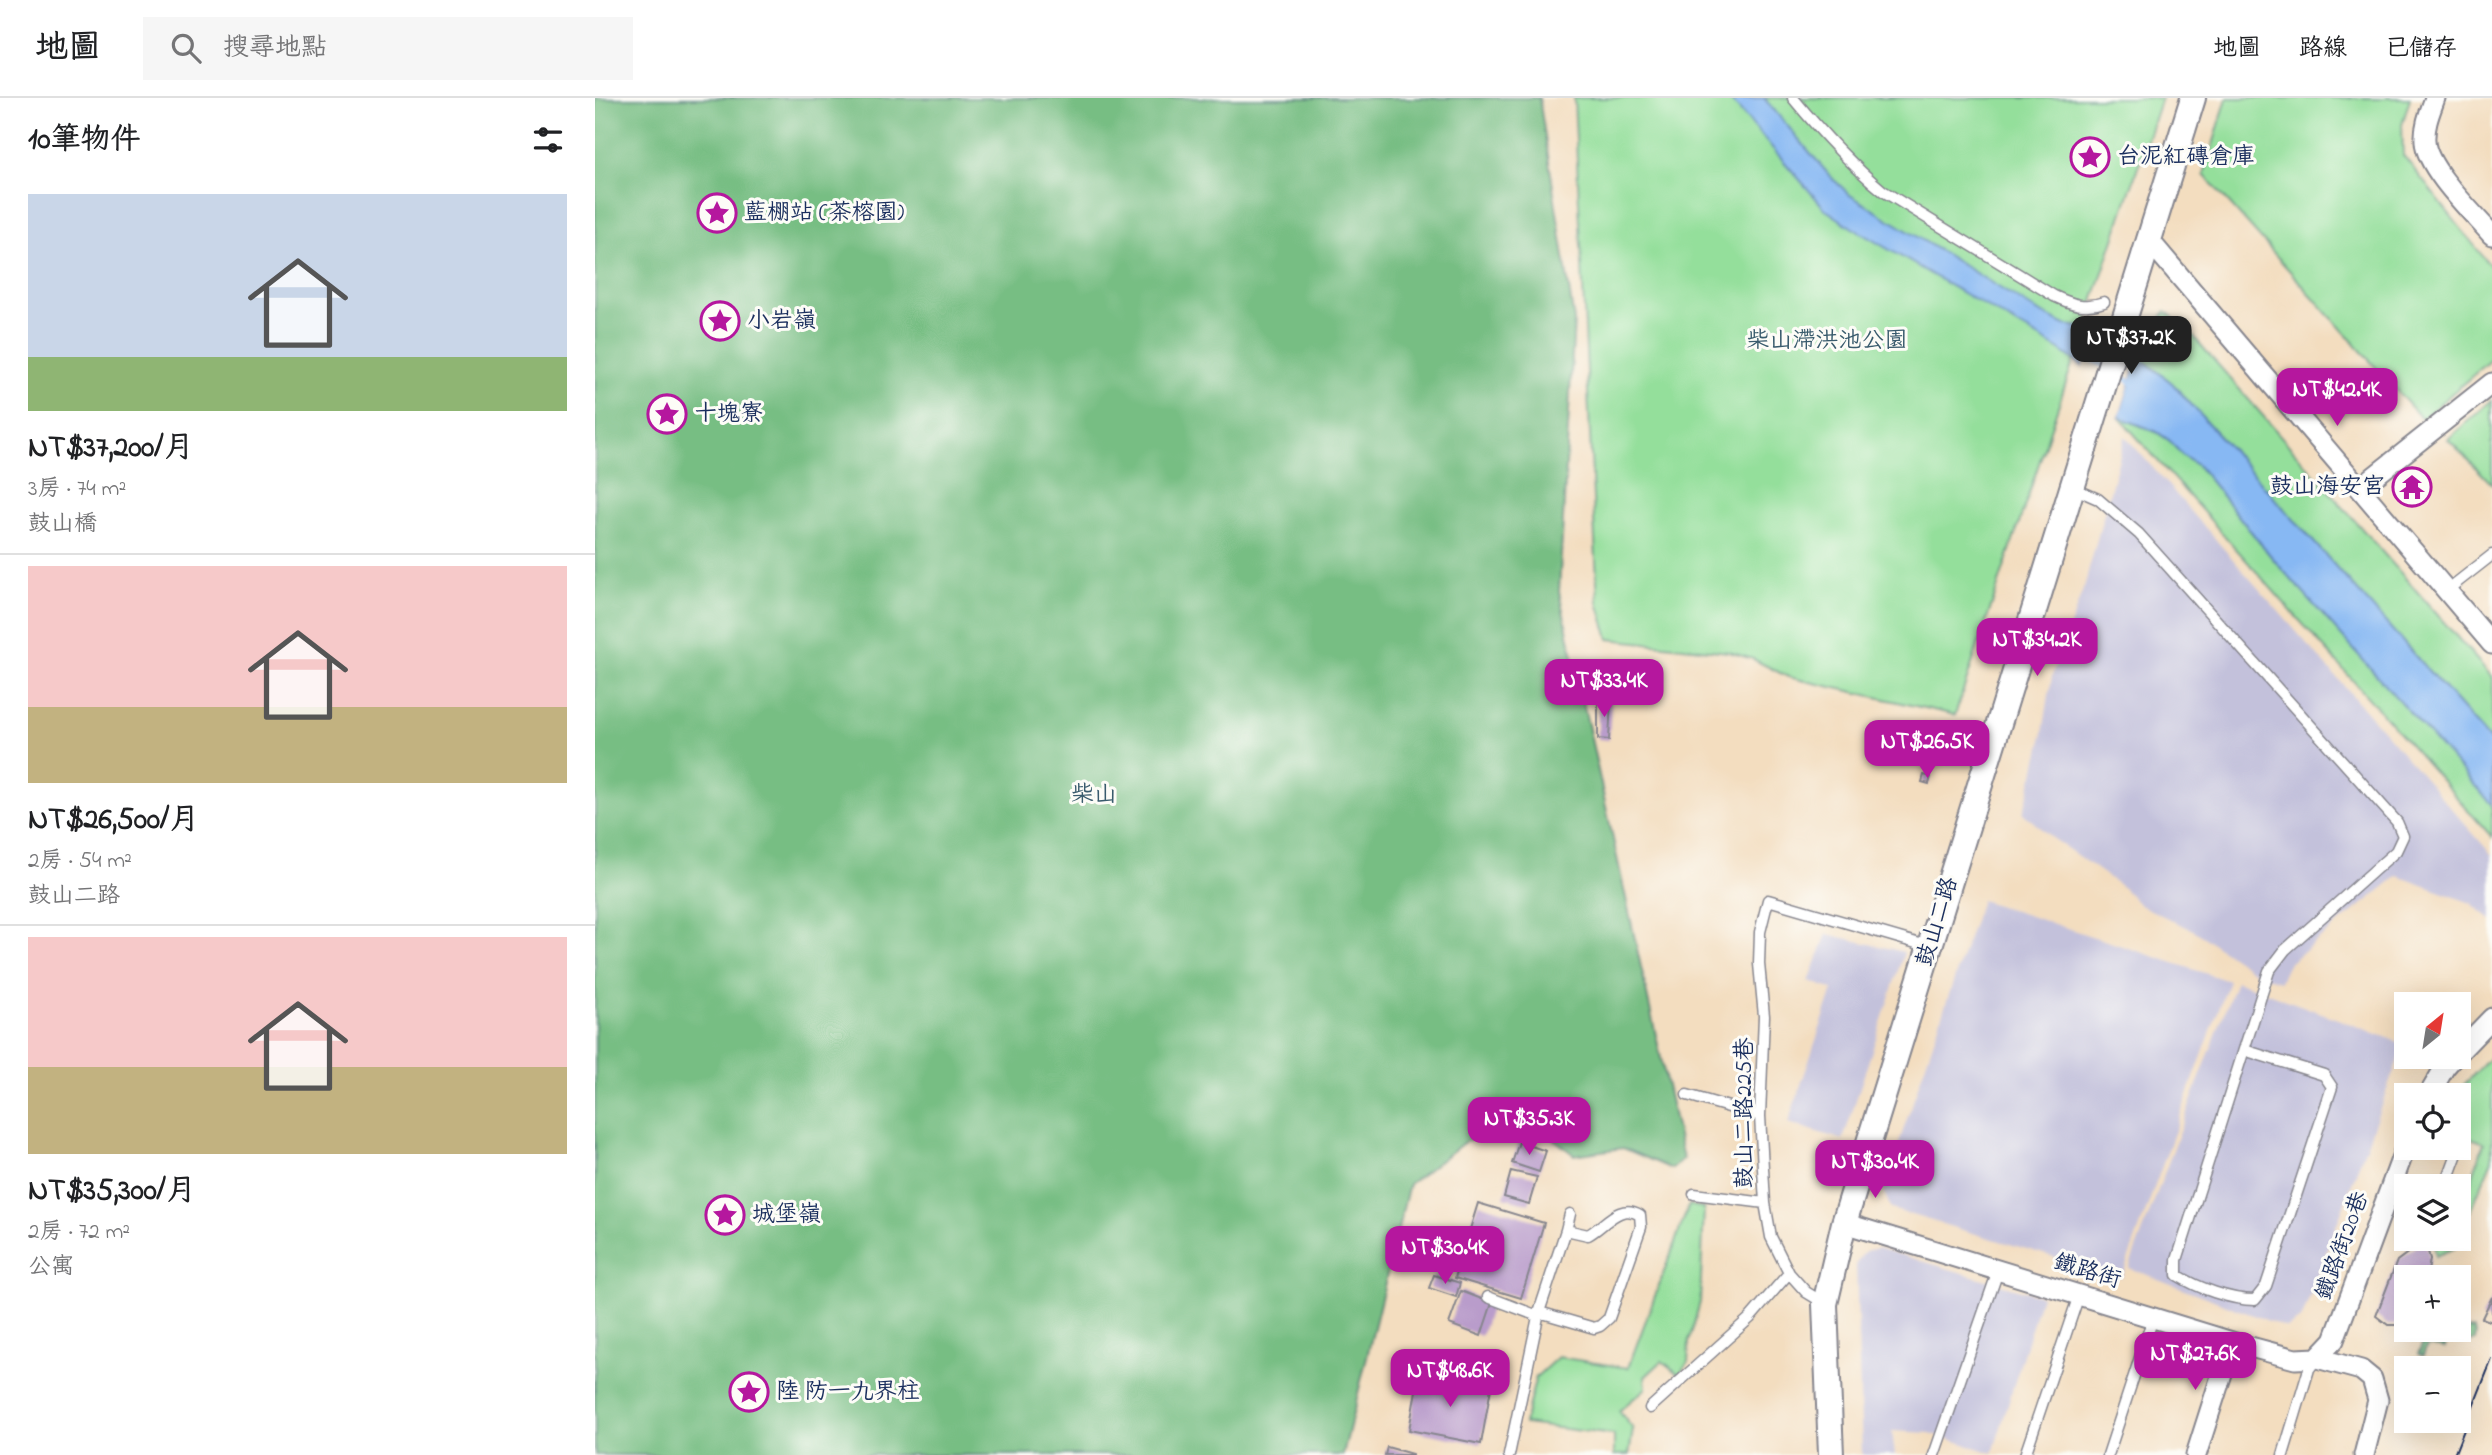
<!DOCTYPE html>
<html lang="zh-TW">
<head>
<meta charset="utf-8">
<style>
	:root { --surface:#fff; --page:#f6f6f6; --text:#202124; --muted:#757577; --line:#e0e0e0; --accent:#b5179e }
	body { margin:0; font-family:"Indie Flower","LXGW WenKai TC",sans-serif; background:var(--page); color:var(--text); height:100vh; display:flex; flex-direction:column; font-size:26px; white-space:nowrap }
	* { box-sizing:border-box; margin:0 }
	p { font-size:23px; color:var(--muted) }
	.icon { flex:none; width:38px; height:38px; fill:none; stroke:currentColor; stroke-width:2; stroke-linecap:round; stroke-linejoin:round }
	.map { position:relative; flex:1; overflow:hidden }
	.details { display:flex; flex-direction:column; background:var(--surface); width:595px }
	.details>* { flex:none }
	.needle { width:46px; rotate:30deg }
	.buttons { position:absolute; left:1799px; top:894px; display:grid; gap:14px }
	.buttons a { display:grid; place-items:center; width:77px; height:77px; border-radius:0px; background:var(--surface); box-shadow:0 7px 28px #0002; font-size:35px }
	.price { position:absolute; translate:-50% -60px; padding:0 16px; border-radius:14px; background:var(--accent); color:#fff; font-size:23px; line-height:46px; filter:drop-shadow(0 2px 4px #0008) }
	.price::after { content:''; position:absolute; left:50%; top:42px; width:21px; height:16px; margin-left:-10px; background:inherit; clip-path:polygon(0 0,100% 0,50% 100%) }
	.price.on { background:#222; color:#fff }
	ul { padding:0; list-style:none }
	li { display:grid; align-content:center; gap:14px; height:371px; padding:0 28px }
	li+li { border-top:2px solid var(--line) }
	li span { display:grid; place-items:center; height:217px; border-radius:0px; color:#555 }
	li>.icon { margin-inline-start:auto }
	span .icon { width:126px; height:126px; fill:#fffc; stroke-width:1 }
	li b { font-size:30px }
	h2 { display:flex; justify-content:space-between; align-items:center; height:84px; padding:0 28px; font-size:30px }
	header { display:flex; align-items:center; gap:42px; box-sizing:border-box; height:98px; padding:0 35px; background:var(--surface); border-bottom:2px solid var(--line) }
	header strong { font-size:33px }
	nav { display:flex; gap:38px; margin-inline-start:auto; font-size:24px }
	.search { width:490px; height:63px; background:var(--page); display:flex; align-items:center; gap:18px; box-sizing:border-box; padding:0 24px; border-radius:0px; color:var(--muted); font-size:26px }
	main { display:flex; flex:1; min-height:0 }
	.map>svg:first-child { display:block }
	.industrial { fill:#c3c1db }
	.green { fill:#94df9b; stroke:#58877c; stroke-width:2 }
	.forest { fill:#77be83; stroke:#497670; stroke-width:2 }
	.water { fill:#87b8f3; stroke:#5174a8; stroke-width:2 }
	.pier { fill:#f3ddbf }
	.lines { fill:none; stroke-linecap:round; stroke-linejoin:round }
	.stream { stroke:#87b8f3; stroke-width:5 }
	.building { fill:#b99ccb }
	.service-casing { stroke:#87868e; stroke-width:13 }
	.minor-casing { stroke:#87868e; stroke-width:23 }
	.tertiary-casing { stroke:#87868e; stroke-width:28 }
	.service { stroke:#fff; stroke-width:10 }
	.minor { stroke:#fff; stroke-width:19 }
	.tertiary { stroke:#fff; stroke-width:24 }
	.tram { stroke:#1b2f5e; stroke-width:2 }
	.labels { text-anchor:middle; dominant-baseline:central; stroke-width:6; stroke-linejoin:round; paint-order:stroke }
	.poi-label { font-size:23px; fill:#1b2f5e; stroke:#fdfcf7; text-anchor:start }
	.park-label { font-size:23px; fill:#395b6d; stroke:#fdfcf7 }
	.street-label { font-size:23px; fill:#1b2f5e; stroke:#fdfcf7 }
</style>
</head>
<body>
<header>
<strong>地圖</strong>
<div class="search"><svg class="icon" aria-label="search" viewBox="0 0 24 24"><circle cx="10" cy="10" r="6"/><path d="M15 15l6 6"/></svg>搜尋地點</div>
<nav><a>地圖</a><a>路線</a><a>已儲存</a></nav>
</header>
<main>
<section class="details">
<h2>10筆物件<svg class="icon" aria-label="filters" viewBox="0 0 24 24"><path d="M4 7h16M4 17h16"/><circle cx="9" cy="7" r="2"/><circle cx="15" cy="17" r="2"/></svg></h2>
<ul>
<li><span style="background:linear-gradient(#c9d6e8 75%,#8fb573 0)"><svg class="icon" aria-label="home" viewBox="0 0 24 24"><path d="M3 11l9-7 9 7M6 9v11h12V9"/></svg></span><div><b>NT$37,200/月</b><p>3房 · 74 m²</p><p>鼓山橋</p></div></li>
<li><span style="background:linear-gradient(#f6c9c9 65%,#c2b280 0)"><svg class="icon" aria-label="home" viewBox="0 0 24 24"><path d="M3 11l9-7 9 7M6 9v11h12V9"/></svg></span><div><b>NT$26,500/月</b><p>2房 · 54 m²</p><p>鼓山二路</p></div></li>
<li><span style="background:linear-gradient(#f6c9c9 60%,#c2b280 0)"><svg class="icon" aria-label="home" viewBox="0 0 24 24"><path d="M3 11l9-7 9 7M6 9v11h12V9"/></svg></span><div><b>NT$35,300/月</b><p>2房 · 72 m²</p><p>公寓</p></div></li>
</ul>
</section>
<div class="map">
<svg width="1897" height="1357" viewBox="0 0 1897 1357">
	<rect width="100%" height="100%" fill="#fdfcf7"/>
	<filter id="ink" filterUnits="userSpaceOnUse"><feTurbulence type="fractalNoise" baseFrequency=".0143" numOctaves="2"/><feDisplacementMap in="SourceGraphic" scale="14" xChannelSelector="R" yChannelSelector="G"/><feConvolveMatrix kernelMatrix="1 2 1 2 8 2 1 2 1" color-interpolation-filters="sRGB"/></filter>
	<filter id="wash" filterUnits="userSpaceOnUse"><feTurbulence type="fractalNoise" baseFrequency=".00686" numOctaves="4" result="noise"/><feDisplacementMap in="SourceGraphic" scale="28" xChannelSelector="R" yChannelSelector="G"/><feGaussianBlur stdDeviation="1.57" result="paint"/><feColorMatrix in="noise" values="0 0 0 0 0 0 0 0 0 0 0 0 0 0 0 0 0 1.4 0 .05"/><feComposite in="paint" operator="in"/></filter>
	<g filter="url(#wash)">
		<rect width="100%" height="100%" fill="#f3ddbf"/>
		<!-- industrial -->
		<path class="industrial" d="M1530,338L1897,757V822L1876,805L1803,778L1693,866L1685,883L1662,876L1600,833L1545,807L1528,790L1456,739L1428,715L1445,654L1457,578L1490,486Z
			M1386,802L1634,883L1527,1179L1296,1111L1288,1092Z
			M1232,836L1309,854L1248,1042L1193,1025L1238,892L1214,883Z
			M1641,883L1809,946L1707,1220L1692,1230L1534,1170Z
			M1283,1150L1446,1198L1398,1355L1335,1335L1297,1333L1300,1357H1267L1261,1166L1270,1153Z"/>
		<!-- green -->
		<path class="green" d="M979,0H1566L1360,617L1193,579L1158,561L1134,554L1014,541L1003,504Z
			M1632,0H1815L1807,27L1808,57L1897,170V261L1827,321L1609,77Z
			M1571,213L1597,237L1897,579V644L1577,285L1543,258Z
			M1897,302V386L1853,341Z
			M1524,319L1561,334L1575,343L1587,357L1604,369L1679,462L1893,701L1897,707V739Z
			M1897,958V1062L1864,1141V1118L1889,1045L1864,1035V998L1859,997Z
			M1094,1107L1109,1110L1105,1204L1094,1244L1093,1264L1084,1276L1067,1263L1050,1279L1051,1290L1024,1313L1038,1331L1034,1357H1019V1337L929,1326L941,1279L963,1259L1033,1270Z
			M1839,1141H1864L1860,1150L1840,1158Z"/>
		<!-- forest -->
		<path class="forest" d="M0,0H944L979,222L964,494L1088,1061L1077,1071L1028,1050L979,1057L943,1028L871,1043L814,1086L748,1357H0Z
			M1879,1231L1881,1234L1880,1243L1858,1245L1857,1239L1832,1234V1232Z
			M1830,1239L1851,1245L1850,1250L1832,1247L1828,1258L1823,1256Z"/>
		<!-- water -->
		<path class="water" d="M1134,0H1169L1234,77L1255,97L1440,212L1470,227L1499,231L1487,268L1465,252L1259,131L1231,112Z
			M1543,258L1577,285L1897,644V707L1679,462L1604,369L1587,357L1575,343L1562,334L1524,319Z"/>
		<!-- pier -->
		<path class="pier" d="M1540,256L1543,258L1524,319L1521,317Z"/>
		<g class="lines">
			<!-- stream -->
			<path class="stream" d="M1487,255L1509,268
				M1520,274L1539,286"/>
		</g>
		<g id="blocks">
			<!-- building -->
			<path class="building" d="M1003,601H1016L1014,642L1003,641Z
				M1329,677L1336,679L1334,686L1327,684Z
				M924,1044L951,1053L944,1074L917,1065Z
				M916,1073L942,1079L934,1106L909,1099Z
				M883,1105L949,1125L926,1200L860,1180Z
				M1830,1142L1835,1161L1832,1180H1811V1224L1810,1227H1793L1781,1218L1802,1163Z
				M839,1177L865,1185L861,1199L834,1190Z
				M866,1193L897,1205L886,1238L854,1226Z
				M1897,1199V1224L1887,1220Z
				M824,1276L896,1290L886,1346L814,1332Z
				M792,1349L817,1356V1357H790Z"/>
		</g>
	</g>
	<g filter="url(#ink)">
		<use href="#blocks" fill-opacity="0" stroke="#87868e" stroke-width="2"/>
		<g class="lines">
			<!-- service casing -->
			<g class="service-casing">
				<path id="service" d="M1198,0C1226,34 1254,65 1288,93L1459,198C1476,206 1490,211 1509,204
					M1478,390L1503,401L1544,436L1802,724L1808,738L1801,753L1690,852L1674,873L1582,1162V1177C1603,1190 1635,1202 1660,1202L1671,1188L1737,989L1729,977L1649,952
					M1851,493L1897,457
					M1092,997L1165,1018
					M1850,1088L1866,1045H1864
					M1099,1096L1170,1105
					M971,1132L975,1116
					M893,1199L943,1218
					M1229,1205L1211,1194L1194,1175L1176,1139L1170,1105L1165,1018L1169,918L1164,866L1165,834L1173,802L1335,849
					M1055,1310L1155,1220L1194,1175
					M914,1357L944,1214L971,1132L993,1137C1010,1128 1024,1104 1045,1117L1046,1129L1014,1220L1005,1228L999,1230L944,1214
					M1339,1357L1403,1173
					M1430,1357L1484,1197
					M1513,1357L1558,1220
					M1688,1357L1714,1271L1722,1260"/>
			</g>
			<!-- minor casing -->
			<g class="minor-casing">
				<path id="minor" d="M1840,0C1835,14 1829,28 1830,43C1831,70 1878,115 1897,137
					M1554,142L1897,546
					M1766,389L1897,285
					M1864,954L1897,920
					M1833,998L1850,969L1859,959
					M1249,1125L1637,1244L1700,1261L1722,1260L1766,1272L1777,1281L1783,1302L1769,1357
					M1722,1260L1739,1242L1811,1048
					M1601,1357L1637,1244"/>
			</g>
			<!-- tertiary casing -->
			<g class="tertiary-casing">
				<path id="tertiary" d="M1236,1357L1230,1206L1249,1125L1598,0"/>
			</g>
			<!-- service -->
			<use href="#service" class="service"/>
			<!-- minor -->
			<use href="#minor" class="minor"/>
			<!-- tertiary -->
			<use href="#tertiary" class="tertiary"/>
			<!-- tram -->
			<path class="tram" d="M1859,1357L1897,1261"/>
		</g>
	</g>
	<!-- icons -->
	<defs>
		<g id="sight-ring" transform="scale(2.0125)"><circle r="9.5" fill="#fdfcf7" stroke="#b5179e" stroke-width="1.5"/><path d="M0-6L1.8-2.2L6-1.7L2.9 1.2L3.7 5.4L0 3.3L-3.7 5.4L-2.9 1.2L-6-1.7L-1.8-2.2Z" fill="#b5179e"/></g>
		<g id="temple-ring" transform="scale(2.0125)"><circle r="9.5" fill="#fdfcf7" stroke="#b5179e" stroke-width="1.5"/><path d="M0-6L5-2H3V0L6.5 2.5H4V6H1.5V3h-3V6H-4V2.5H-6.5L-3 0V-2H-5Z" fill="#b5179e"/></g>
	</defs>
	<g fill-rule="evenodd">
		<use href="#sight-ring" x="1495" y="59"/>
		<use href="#sight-ring" x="122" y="115"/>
		<use href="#sight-ring" x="125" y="223"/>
		<use href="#sight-ring" x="72" y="316"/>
		<use href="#temple-ring" x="1817" y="389"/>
		<use href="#sight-ring" x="130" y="1117"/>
		<use href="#sight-ring" x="154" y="1294"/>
	</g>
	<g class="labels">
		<!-- poi labels -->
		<g class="poi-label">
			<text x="1522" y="59">台泥紅磚倉庫</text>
			<text x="149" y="115">藍棚站 (茶榕園)</text>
			<text x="152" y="223">小岩嶺</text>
			<text x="99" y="316">十塊寮</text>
			<text x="1790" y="389" text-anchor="end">鼓山海安宮</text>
			<text x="157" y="1117">城堡嶺</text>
			<text x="181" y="1294">陸 防一九界柱</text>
		</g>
		<!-- park labels -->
		<g class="park-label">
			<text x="1232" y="243">柴山滯洪池公園</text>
			<text x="499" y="697">柴山</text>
		</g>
		<!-- street labels -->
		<g class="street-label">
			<text transform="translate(1343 824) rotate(-73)">鼓山二路</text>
			<text transform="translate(1150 1015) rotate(-90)">鼓山二路225巷</text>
			<text transform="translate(1748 1148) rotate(-70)">鐵路街20巷</text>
			<text transform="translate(1492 1174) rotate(17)">鐵路街</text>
		</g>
	</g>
</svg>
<div class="buttons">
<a><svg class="needle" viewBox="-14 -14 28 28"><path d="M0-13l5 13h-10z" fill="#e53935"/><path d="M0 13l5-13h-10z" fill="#757577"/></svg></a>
<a><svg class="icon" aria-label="locate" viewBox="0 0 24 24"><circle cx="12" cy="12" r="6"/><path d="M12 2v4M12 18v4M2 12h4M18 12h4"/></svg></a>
<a><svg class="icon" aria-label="layers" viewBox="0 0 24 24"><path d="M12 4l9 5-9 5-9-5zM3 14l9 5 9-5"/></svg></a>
<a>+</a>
<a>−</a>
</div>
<b class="price on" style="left:1536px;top:278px">NT$37.2K</b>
<b class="price" style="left:1742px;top:330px">NT$42.4K</b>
<b class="price" style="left:1442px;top:580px">NT$34.2K</b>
<b class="price" style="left:1009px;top:621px">NT$33.4K</b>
<b class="price" style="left:1332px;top:682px">NT$26.5K</b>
<b class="price" style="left:934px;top:1059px">NT$35.3K</b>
<b class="price" style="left:1280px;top:1102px">NT$30.4K</b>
<b class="price" style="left:850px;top:1188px">NT$30.4K</b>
<b class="price" style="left:1600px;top:1294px">NT$27.6K</b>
<b class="price" style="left:855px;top:1311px">NT$48.6K</b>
</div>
</main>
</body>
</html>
